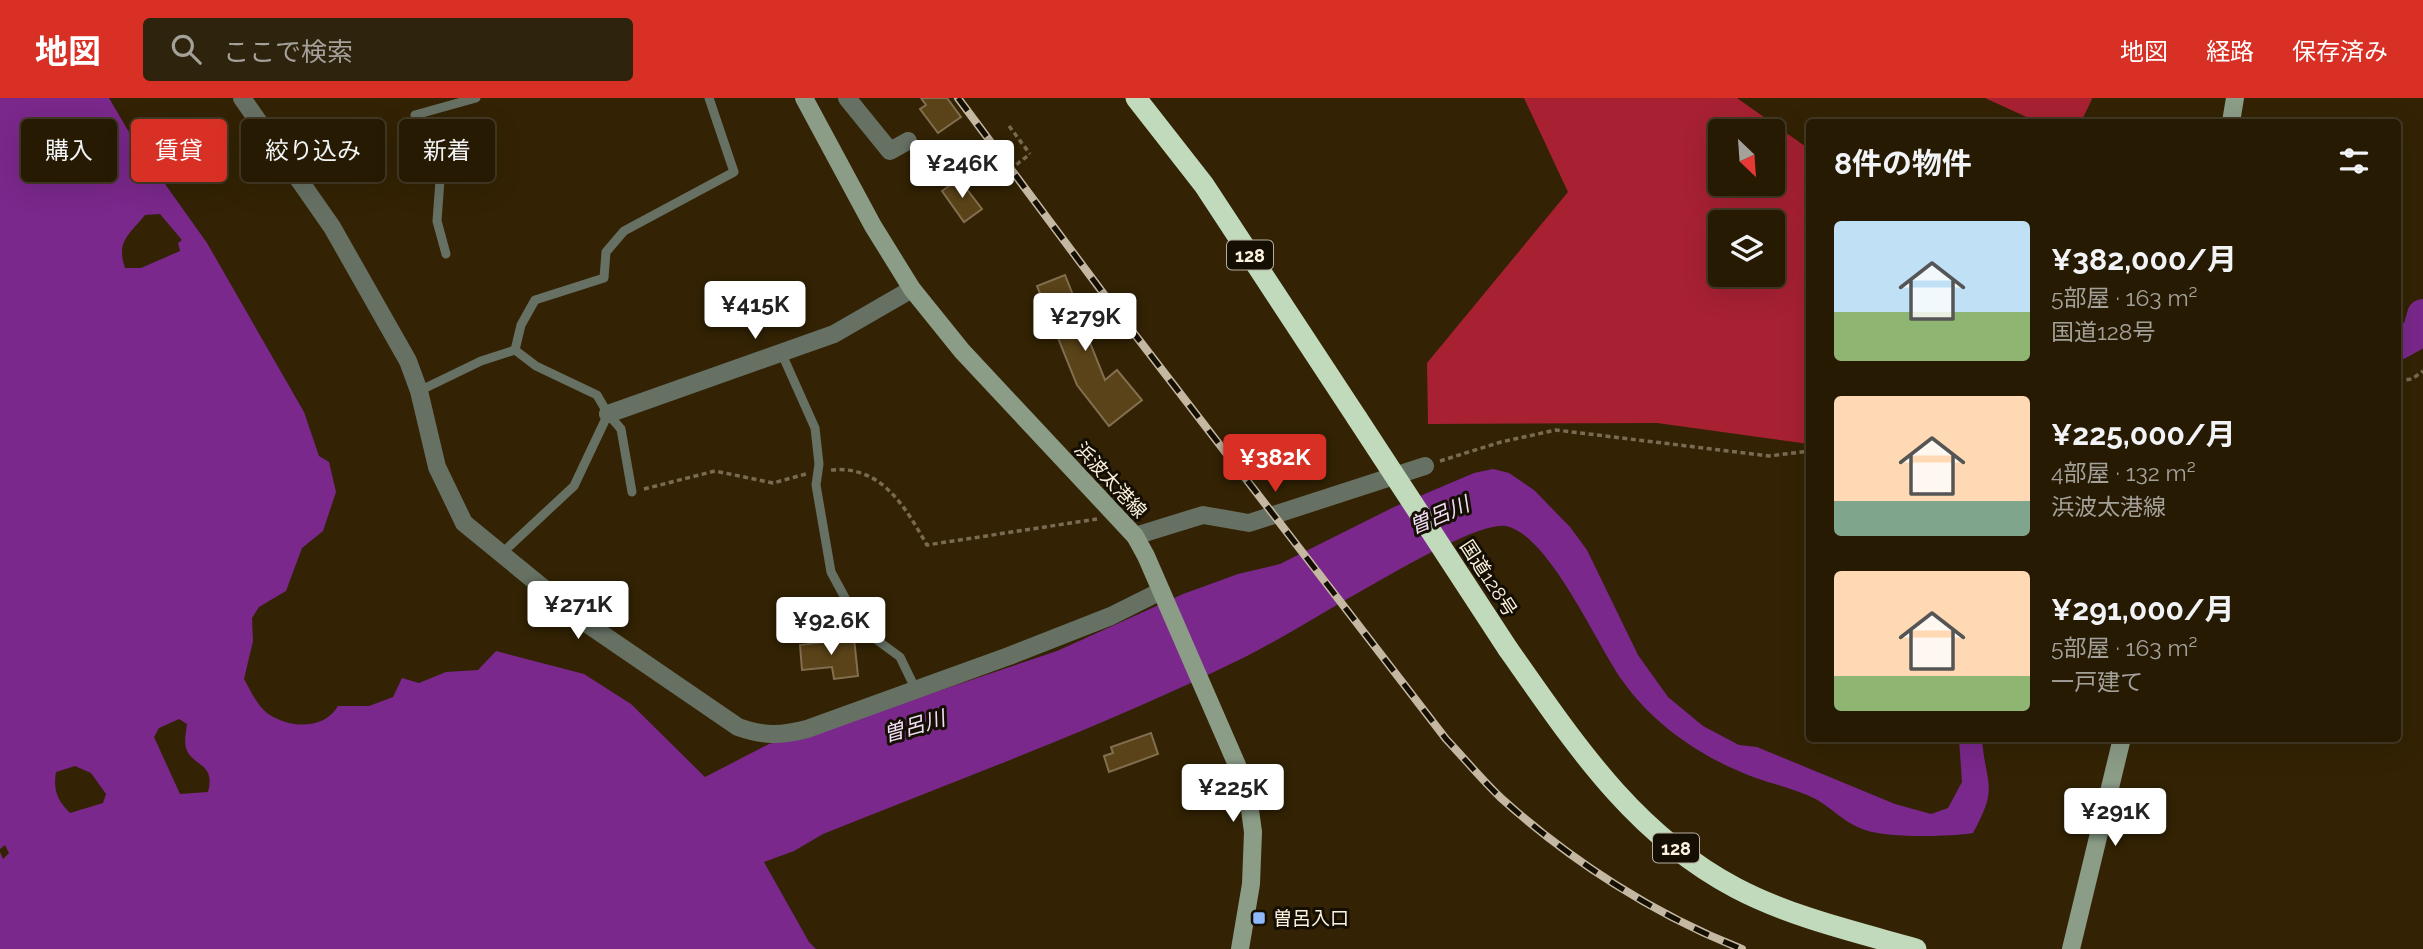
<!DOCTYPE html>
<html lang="ja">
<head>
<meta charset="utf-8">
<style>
	:root { --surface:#261a03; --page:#2e230d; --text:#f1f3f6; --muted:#a4a19a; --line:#423825; --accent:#d93025 }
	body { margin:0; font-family:Raleway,"Noto Sans JP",sans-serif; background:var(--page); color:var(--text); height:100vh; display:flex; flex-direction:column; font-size:26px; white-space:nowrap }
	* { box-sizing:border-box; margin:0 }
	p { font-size:23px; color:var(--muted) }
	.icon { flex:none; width:38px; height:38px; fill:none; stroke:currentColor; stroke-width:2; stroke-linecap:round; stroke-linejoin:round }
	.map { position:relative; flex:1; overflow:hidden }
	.panel { position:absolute; left:1806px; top:21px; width:595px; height:623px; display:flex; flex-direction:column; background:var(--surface); border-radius:7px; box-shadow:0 7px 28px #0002,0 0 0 2px var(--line) }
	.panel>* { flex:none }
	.guide { position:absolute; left:21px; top:21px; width:665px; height:63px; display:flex; gap:14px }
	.needle { width:46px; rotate:155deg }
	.buttons { position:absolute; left:1708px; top:21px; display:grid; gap:14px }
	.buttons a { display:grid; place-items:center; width:77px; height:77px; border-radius:7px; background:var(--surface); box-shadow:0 7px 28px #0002,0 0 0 2px var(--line); font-size:35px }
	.price { position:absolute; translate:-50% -60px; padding:0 16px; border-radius:7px; background:#fff; color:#222; font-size:23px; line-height:46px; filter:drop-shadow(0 2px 4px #0008) }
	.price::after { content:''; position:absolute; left:50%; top:42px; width:21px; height:16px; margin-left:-10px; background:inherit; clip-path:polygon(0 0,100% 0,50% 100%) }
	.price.current { background:var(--accent); color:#fff }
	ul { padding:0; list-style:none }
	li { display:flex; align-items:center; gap:21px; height:175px; padding:0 28px }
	li span { display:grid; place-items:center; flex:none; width:196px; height:140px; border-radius:7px; color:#555 }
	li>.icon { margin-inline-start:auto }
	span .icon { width:84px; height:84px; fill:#fffc; stroke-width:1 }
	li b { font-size:30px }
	h2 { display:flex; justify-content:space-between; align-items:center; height:84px; padding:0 28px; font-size:30px }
	.tag { padding:0 24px; border-radius:7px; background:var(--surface); box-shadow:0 7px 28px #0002,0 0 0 2px var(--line); font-size:24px; line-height:63px }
	.tag.current { background:var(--accent); color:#fff }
	header { display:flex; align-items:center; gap:42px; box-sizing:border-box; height:98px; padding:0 35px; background:var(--accent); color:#fff }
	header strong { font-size:33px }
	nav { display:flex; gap:38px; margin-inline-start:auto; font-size:24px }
	.search { width:490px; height:63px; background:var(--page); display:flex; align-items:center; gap:18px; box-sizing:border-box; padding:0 24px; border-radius:7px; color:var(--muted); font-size:26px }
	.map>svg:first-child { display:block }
	.forest { fill:#a72132; fill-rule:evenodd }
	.water { fill:#7a288b; fill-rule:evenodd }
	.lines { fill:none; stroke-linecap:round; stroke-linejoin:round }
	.river { stroke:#7a288b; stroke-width:32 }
	.building { fill:#5a4318; stroke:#826f50; stroke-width:2 }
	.path { stroke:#796b51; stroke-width:3.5; stroke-dasharray:5 3.5; stroke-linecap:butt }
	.lane { stroke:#667164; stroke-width:9 }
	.street { stroke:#667164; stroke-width:18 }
	.secondary { stroke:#8b9c87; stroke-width:18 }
	.highway { stroke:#c0dabb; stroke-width:21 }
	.rail-casing { stroke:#c4b8a2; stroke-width:8 }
	.rail { stroke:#150e03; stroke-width:5; stroke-dasharray:16; stroke-linecap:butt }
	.path-bridge { stroke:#796b51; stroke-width:3.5; stroke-dasharray:5 3.5; stroke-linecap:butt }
	.highway-bridge { stroke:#c0dabb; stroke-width:21 }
	.poi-dot { fill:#8fb8fd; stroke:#150e03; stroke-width:2.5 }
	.labels { text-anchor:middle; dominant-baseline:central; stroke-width:6; stroke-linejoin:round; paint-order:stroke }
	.shield { fill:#150e03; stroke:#b7ae9e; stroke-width:2 }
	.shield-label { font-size:18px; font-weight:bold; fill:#fcf2e0 }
	.street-label { font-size:19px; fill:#fcf2e0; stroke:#150e03 }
	.poi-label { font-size:19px; fill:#fcf2e0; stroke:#150e03; text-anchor:start }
	.water-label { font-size:21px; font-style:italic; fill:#f1dcf5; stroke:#150e03 }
</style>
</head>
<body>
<header>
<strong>地図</strong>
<div class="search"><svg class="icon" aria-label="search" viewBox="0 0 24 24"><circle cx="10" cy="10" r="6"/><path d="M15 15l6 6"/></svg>ここで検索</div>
<nav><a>地図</a><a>経路</a><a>保存済み</a></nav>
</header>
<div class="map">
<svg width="2423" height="851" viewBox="0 0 2423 851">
	<rect width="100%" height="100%" fill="#332304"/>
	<!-- forest -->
	<path class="forest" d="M1524,0H1737L1809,51V346L1657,325L1428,326L1427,265L1568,94ZM1720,33H1773V86H1720ZM1720,124H1773V177H1720Z
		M1985,0H2092V1L2081,24H2037Z"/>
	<!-- water -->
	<path class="water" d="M0,0H109L133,41L207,145L304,314L319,358L329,364L336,394L323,433L302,450L286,493L259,509L252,520L253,543L244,581C251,593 258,610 270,617C292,631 325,631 338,608H369L393,599L402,580L419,585L446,574L478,572L496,553L584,576L631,606L705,679L769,646L855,621L1057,553L1183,496L1238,476L1280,466L1394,409L1474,375L1493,371L1509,375L1534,392L1570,429L1587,452L1638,557L1668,599L1703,628L1739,647L1757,649L1895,706L1931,716L1948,710L1962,684L1959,641H1982C1986,689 1999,688 1973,735C1949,739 1887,740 1865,732C1843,725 1828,705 1807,697C1791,690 1773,686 1756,680C1704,661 1654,628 1622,582C1596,545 1549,437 1506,428C1477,423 1377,485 1347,501C1314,520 1282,540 1247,558C1110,626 965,679 823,736L794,753L764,764L809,844L816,851H0V754L3,761L9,755L5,747L0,751ZM160,116L182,142L178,145L180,153L141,170H125C116,143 129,137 145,117ZM179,621L187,626C186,634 184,643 186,650C192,669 216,664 208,694L180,696L154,639L159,630ZM75,668L91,675L106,696L103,705L70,715C57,702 53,692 56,674Z"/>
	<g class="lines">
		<!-- river -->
		<path class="river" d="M2398,246L2418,235L2423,217"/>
	</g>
	<!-- building -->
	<path class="building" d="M921,0H947L961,19L938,35L920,11L926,7Z
		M959,81L982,111L964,124L942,93Z
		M1065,177L1075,202L1082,199L1088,214L1079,217L1105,282L1117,272L1142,302L1109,328L1077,287L1037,188Z
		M854,540L858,578L834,581L832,569L802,572L800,547Z
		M1151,635L1158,656L1109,674L1104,658L1113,655L1111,649Z"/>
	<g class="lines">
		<!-- path -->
		<path class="path" d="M1009,28L1030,56
			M982,49L1003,77
			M2398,283L2412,281L2423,273
			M1440,363L1501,344L1556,332L1769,358L1810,353
			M831,372C882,367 905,409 927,447L1097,421
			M644,391L715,373L773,385L806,376"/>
		<!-- lane -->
		<path class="lane" d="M446,156L437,123L440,82L415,17L476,0
			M781,254L815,330L819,366L816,387L831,474L862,531L900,559L916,592
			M419,293L481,263L515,252L521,227L535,202L604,180L606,154L624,133L734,74L709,0
			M608,316L621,331L632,394
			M501,456L574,388L608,316L597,297L536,268L515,252"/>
		<!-- street -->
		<path class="street" d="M242,0L332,129L408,263L419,293L437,369L464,425L586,525L738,629C764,638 780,638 807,631L1009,558L1111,518L1161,493
			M847,0L890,53L908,43
			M608,316L834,236L912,191
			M1135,438L1203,417L1249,425L1425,368"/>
		<!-- secondary -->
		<path class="secondary" d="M804,0L873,128L912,191L962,253L1135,438L1146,458L1237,667L1250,712L1253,734L1251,786L1240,851
			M2231,24L2235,0
			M2071,851L2122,640"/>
		<!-- highway -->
		<path class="highway" d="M1136,0L1204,87L1357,320
			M1508,551C1573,643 1632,735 1736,790C1791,819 1856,834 1916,851"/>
		<!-- rail casing -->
		<g class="rail-casing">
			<path id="rail" d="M958,0L1106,199L1446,641C1464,660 1482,682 1501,700C1571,763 1655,817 1742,851"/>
		</g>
		<!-- rail -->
		<use href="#rail" class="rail"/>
		<!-- path-bridge -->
		<path class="path-bridge" d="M1003,77L1030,56"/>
		<!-- highway-bridge -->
		<path class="highway-bridge" d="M1357,320L1508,551"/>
	</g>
	<!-- markers -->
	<rect class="poi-dot" x="1252" y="813" width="14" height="14" rx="3.5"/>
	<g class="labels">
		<!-- shield labels -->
		<g class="shield">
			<rect x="1227" y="142.5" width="46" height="29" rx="5"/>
			<rect x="1653" y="735.5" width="46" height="29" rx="5"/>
		</g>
		<g class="shield-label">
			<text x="1250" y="157">128</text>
			<text x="1676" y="750">128</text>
		</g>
		<!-- street labels -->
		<g class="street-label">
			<text transform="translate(1111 382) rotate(47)">浜波太港線</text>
			<text transform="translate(1489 480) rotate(57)">国道128号</text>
		</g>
		<!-- poi labels -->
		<g class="poi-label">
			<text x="1273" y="820">曽呂入口</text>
		</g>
		<!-- water labels -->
		<g class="water-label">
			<text transform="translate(1439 417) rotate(-23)">曽呂川</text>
			<text transform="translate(914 628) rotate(-16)">曽呂川</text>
		</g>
	</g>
</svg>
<div class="buttons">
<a><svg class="needle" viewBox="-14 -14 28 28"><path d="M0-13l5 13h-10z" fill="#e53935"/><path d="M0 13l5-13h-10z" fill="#a4a19a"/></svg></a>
<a><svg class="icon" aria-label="layers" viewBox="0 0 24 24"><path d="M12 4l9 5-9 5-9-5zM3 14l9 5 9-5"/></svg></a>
</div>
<b class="price" style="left:962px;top:102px">¥246K</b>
<b class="price" style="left:755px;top:243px">¥415K</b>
<b class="price" style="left:1085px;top:255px">¥279K</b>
<b class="price current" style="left:1275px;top:396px">¥382K</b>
<b class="price" style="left:578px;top:543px">¥271K</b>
<b class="price" style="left:831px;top:559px">¥92.6K</b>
<b class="price" style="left:1233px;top:726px">¥225K</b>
<b class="price" style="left:2115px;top:750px">¥291K</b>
<div class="guide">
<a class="tag">購入</a>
<a class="tag current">賃貸</a>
<a class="tag">絞り込み</a>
<a class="tag">新着</a>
</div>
<section class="panel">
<h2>8件の物件<svg class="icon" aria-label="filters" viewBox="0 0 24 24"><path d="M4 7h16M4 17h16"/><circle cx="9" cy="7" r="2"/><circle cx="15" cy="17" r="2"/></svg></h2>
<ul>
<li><span style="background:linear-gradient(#bfe0f5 65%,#8fb573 0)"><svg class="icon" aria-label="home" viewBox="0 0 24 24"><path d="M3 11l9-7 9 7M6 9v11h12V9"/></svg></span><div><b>¥382,000/月</b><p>5部屋 · 163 m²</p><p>国道128号</p></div></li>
<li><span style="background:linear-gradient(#ffd9b3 75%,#7fa58c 0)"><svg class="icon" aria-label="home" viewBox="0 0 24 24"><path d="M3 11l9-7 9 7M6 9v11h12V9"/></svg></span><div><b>¥225,000/月</b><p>4部屋 · 132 m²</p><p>浜波太港線</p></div></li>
<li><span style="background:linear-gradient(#ffd9b3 75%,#8fb573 0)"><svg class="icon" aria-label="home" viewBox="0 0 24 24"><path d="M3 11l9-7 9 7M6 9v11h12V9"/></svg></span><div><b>¥291,000/月</b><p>5部屋 · 163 m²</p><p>一戸建て</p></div></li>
</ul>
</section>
</div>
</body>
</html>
